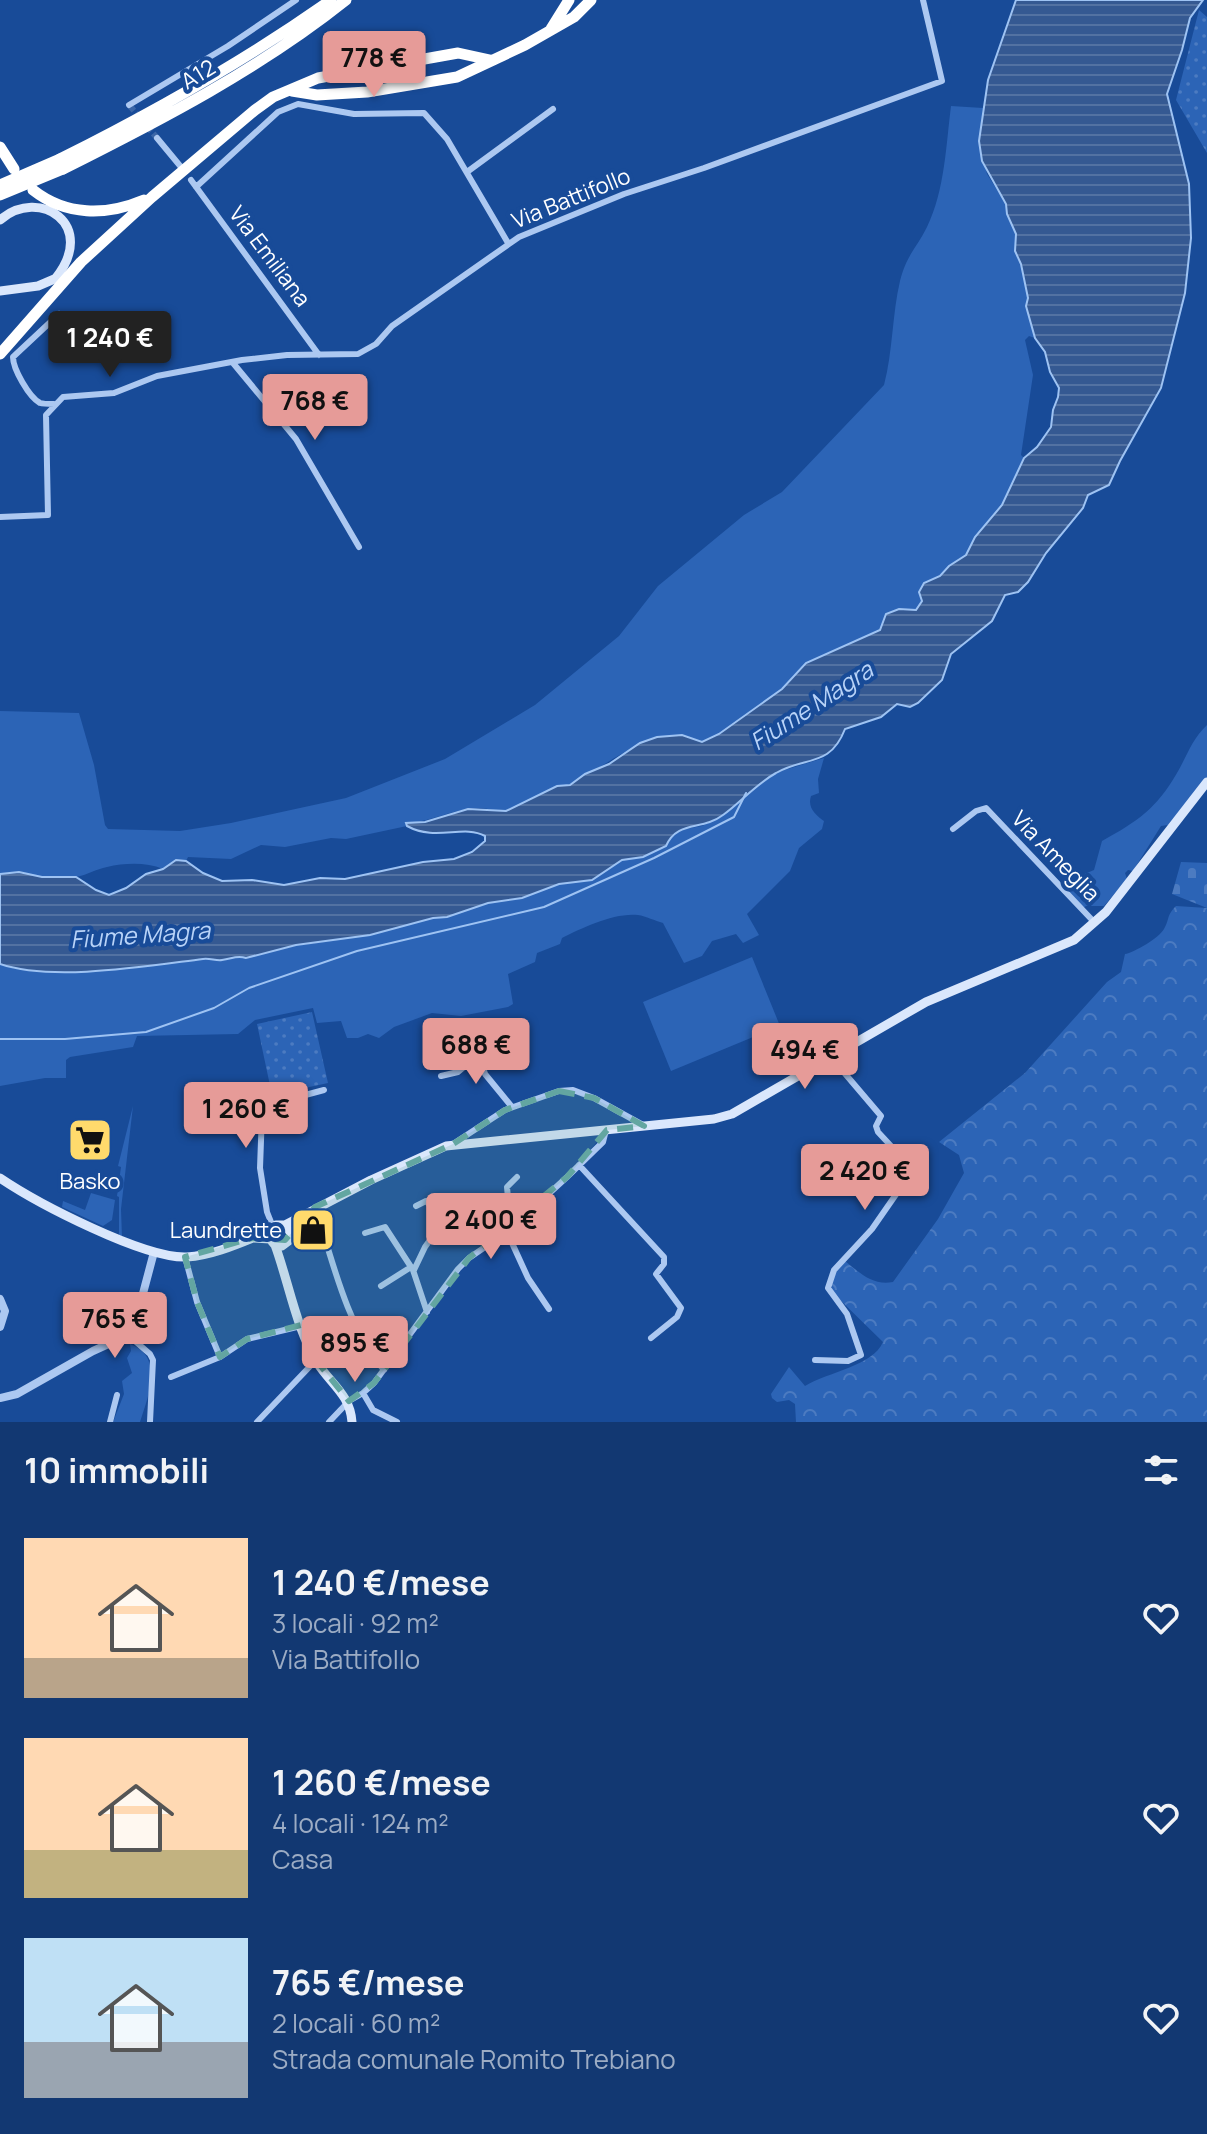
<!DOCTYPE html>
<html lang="it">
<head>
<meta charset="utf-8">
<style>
	:root { --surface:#123872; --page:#1b3f77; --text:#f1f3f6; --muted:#9cacc4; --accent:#e69b98 }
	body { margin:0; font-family:Manrope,sans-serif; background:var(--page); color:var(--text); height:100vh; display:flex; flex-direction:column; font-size:30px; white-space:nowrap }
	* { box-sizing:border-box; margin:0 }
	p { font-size:26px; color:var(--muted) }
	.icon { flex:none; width:44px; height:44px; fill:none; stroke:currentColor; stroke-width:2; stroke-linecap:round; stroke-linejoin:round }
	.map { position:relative; height:1422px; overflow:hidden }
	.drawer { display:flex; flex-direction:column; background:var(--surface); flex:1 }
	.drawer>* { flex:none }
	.price { position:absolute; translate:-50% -68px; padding:0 18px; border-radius:8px; background:var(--accent); color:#111; font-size:26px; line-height:52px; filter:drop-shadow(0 2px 4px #0008) }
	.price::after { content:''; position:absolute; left:50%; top:48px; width:24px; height:18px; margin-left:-12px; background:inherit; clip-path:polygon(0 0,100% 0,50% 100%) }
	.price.current { background:#222; color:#fff }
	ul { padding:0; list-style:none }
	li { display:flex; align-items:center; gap:24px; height:200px; padding:0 24px }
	li span { display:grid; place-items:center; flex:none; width:224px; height:160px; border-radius:0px; color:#555 }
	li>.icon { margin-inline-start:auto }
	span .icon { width:96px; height:96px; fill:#fffc; stroke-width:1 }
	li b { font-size:34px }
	h2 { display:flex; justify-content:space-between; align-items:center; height:96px; padding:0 24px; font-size:34px }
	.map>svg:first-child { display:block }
	.grass { fill:#2c64b6 }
	.forest { fill:url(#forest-crowns) }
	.cemetery { fill:url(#cemetery-stones) }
	.park { fill:url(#park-dots) }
	.water { fill:url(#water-rules); stroke:#9ec3f3; stroke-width:2 }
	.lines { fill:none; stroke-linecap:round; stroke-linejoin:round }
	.stream { stroke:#9ec3f3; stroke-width:2 }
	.minor-tunnel { stroke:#3b66a7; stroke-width:6; stroke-dasharray:6 3; stroke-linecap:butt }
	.minor { stroke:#acc8f1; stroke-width:6 }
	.tertiary { stroke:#acc8f1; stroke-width:8 }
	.secondary { stroke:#dae7fc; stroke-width:9 }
	.motorway { stroke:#fff; stroke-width:11 }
	.motorway-bridge { stroke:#fff; stroke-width:11 }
	.marked { fill:#63a6a1; fill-opacity:0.2; stroke:#63a6a1; stroke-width:6; stroke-dasharray:16 10; stroke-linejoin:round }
	.labels { text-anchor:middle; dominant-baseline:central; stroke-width:8; stroke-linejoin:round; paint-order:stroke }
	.street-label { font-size:22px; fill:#fff; stroke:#184b98 }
	.poi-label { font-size:22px; fill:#fff; stroke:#184b98 }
	.water-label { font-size:24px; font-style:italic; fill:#b8d3f8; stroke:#184b98 }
</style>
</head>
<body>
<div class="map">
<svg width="1207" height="1422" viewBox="0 0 1207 1422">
	<defs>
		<pattern id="forest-crowns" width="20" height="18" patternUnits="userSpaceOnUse" patternTransform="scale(2)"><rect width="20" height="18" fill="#2c64b6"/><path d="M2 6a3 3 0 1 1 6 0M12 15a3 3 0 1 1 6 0" fill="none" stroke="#4c7bc1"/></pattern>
		<pattern id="cemetery-stones" width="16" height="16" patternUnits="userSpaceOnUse" patternTransform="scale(2)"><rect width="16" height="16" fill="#2c64b6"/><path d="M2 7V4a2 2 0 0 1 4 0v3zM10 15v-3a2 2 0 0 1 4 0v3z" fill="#4c7bc1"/></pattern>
		<pattern id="park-dots" width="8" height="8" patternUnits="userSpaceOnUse" patternTransform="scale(2)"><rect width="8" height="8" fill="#2c64b6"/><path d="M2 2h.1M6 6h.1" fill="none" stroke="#4c7bc1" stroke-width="1.8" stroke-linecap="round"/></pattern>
		<pattern id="water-rules" width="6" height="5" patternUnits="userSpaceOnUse" patternTransform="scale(2)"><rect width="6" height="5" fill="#355992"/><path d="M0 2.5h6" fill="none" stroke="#5372a2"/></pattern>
	</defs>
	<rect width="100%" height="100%" fill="#184b98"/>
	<!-- grass -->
	<path class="grass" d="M951,106L983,108L979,141L987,174L1006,204L1008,214L1016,234L1015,251L1021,264L1028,298L1026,306L1035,338L1029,336L1025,340L1033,375L1021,455L1024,458L1002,505L975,537L966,555L949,566L940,576L924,583L919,592L922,601L916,610L899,609L886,614L880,630L806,663L782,689L719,734L702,742C647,725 618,760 572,783C567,786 560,785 555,787C539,794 526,803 510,809C498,814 491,808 480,808C454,808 432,822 407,823V826L346,839L331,838L285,847L261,845L231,859L188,857L186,861L176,860L163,869C146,862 125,863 107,867C96,869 87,875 76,877C51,881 26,871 0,874V711L79,713L94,765L105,825L108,829L180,831L231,823L346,798L445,759L535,705L619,636L658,586L744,515L782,492L884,385C893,351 892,315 900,281C907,254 916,249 927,227C945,190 946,145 951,106Z
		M1207,725V777L1168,825L1161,826L1133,871L1128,870L1125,873L1127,879L1104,906H1086L1080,910L1065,893L1071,888L1075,878L1094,870L1102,841C1138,821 1156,809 1177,773C1187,756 1192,739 1207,725Z
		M824,758L818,779L819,793L811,796C807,808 816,815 824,821L822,829L799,848L790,871L747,914L759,935L743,943L736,934L712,941L702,956L684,963L663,923C655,921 646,916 638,915C616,912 581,928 562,938L560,944L537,953L535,962L508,974L513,1004L508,1007L461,1016L432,1013L394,1027L379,1038L368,1034L358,1038H347L341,1021L317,1023L313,1008L255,1020L238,1034L137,1036L133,1047L70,1057L66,1060V1078H45L0,1086V964L15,969L209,959L221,960L238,956L246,958L295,946L370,935L433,918L447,917L488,903L522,898L559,884L592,880L622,860L643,857L679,830L702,826L723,816L734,803L778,772Z
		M752,957L780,1026L671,1071L643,1002Z
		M133,1106L121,1209L122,1238L119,1236V1197L117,1196L121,1167L118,1166Z
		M91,1193L115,1200L112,1220L103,1226L62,1207L63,1201L85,1210Z
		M130,1344C165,1357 148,1397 140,1422H113L124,1394L122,1381L132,1373L127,1358L131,1351Z"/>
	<!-- forest -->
	<path class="forest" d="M1176,906L1207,908V1422H796L795,1404L789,1400L777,1402L772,1398L771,1394L789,1367L805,1386C828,1372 873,1366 883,1342L832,1292L831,1275L845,1261C860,1273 873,1286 893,1282L938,1219L964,1173L959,1155L939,1142L1025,1073L1107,982L1121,972L1125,954C1134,953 1160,937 1164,929C1170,919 1166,916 1176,906Z"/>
	<!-- cemetery -->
	<path class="cemetery" d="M1181,862L1207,863V908L1172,894Z"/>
	<!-- park -->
	<path class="park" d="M1199,10L1207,17V153L1176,100Z
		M312,1012L328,1083L272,1095L257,1024Z"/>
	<!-- water -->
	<path class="water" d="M1016,0H1203L1190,18L1182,50L1167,94L1189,184L1191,238L1185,293L1161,388L1120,461L1109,485L1088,495L1083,508L1046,553L1028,582L1018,592L1005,595L992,621L951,654L942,680L918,703L910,707L897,704L881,717L845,729C830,768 805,756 776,773C756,784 741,802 723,815C702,831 677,820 666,846L643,857L622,860L592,880L559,884L522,898L488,903L447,917L433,918L370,935L296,945L246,958C236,955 232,959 222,960C216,961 210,958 203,959C147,966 53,982 0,964V874L19,872L42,877H76L96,890L109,895L126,888L146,874L163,869L176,860L186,861L203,873L222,881L252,880L284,885L320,878L345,879L423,862L454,859L472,852L485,841V836C463,824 436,842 407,826L406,823L425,822L468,809L506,811L557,786L570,785L585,774L609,764L640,743L657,737L682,735L702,742L719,734L782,689L806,663L880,630L886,614L899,609L916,610L922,601L919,592L924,583L940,576L949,566L966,555L975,537L1002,505L1024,458L1037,447L1051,427L1053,410L1058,397L1059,388L1050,372L1045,352L1035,338L1026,306L1028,298L1021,264L1015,251L1016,234L1007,214L1006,204L982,161L979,141L988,80Z"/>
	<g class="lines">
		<!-- stream -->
		<path class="stream" d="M0,1039H65L146,1032L214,1008L249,988L357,951L544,907L654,858L734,817L746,793"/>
		<!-- minor-tunnel -->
		<path class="minor-tunnel" d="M130,106L157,138"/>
		<!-- minor -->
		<path class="minor" d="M129,105L228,46L296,0
			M157,138L181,167
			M467,172L553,109
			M191,180L319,355
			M196,187L278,112L298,104L354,114L424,113L447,139L508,243
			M233,363L296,439L359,547
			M54,404C51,404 43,404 40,403C29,397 13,369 13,357L59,314
			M0,517L48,515L46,415L63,397L114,393L157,376L242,360L287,355L358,354L376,344L392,326L519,237L624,194L704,168L942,81L923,0
			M953,829L976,811L986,808L1095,923
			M441,1076L458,1072L470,1062L482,1063L485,1074L512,1107
			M453,1144L505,1110L559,1091L573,1090L594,1098L643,1125
			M579,1165L664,1257V1264L656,1274L681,1308L677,1317L651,1338
			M517,1177L507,1187L508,1198L520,1221
			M316,1209C333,1263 347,1326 384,1370
			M273,1227L267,1212L260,1168L262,1113L268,1105L324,1090
			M507,1232L528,1278L549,1309
			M365,1233L385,1227L413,1270L427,1312
			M185,1257L197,1302L220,1357
			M414,1270L425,1247L440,1226L438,1217L428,1203L426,1201L416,1206
			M381,1286L411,1267
			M128,1335L150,1354L153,1360L150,1422
			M815,1360L848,1361L861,1355L847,1314L828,1288L834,1270L872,1229L897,1193L917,1174L878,1132L876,1126L881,1116L830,1056
			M171,1377L220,1357L247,1339L301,1326
			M363,1393L373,1410L397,1422
			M110,1422L117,1395
			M257,1422L316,1360
			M329,1422L349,1401L363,1393L374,1383L458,1269L469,1258L507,1232L567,1177L603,1142L606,1130"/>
		<!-- tertiary -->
		<path class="tertiary" d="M0,1299L5,1311L0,1327
			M0,1398L17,1394L93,1351L128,1335L141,1301L154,1252"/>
		<!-- secondary -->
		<path class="secondary" d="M0,220C39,186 99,225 55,279
			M0,291L38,286L59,277
			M0,1178C37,1203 144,1259 187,1257C216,1255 244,1241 270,1231
			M285,1225L371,1180L446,1146L714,1119L732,1114L926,1002L1074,940L1106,912L1207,782
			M254,1238L270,1239L275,1245L282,1246L290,1240L291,1233L285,1225H276L270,1231V1239
			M275,1245C289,1283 296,1329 318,1364C332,1385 350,1395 352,1422"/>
		<!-- motorway -->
		<path class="motorway" d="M551,29L569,0
			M292,91L317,95L367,92L457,77L525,45L574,17L591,0
			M0,147L14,169
			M60,159C154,112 245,61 331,0
			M63,169C161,120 261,68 346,0
			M33,190C66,216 106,216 144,200
			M0,354L81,262L152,197L255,110L273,97L318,78L458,53L490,60"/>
		<!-- motorway-bridge -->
		<path class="motorway-bridge" d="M0,185L60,159
			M0,195L63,169"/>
	</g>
	<!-- marked area -->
	<path class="marked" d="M559,1091L594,1098L644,1126L607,1130L567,1177L469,1258L374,1383L349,1401L316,1360L301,1325L247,1339L220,1357L197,1302L185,1257L252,1238L285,1240L315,1207L453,1144L505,1110Z"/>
	<!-- icons -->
	<defs>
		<g id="supermarket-square" transform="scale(2.3)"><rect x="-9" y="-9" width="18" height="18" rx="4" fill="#ffda6c" stroke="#184b98"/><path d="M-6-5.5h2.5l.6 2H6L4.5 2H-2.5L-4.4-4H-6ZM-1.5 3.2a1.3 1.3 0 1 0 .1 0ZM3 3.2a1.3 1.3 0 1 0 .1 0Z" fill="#111"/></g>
		<g id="shop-square" transform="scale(2.3)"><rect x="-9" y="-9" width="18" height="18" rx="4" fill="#ffda6c" stroke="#184b98"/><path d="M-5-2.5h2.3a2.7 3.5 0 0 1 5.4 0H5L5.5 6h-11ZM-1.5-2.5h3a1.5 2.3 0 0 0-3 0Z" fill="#111"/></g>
	</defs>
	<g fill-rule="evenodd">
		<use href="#supermarket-square" x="90" y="1140"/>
		<use href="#shop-square" x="313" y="1230"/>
	</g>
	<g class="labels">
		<!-- street labels -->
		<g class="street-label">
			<text transform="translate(198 74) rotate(-31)">A12</text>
			<text transform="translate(571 198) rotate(-22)">Via Battifollo</text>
			<text transform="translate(270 256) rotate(53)">Via Emiliana</text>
			<text transform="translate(1056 856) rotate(46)">Via Ameglia</text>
		</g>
		<!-- poi labels -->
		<g class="poi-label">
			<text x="90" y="1181">Basko</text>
			<text x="282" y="1230" text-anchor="end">Laundrette</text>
		</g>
		<!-- water labels -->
		<g class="water-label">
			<text transform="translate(811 705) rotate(-33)">Fiume Magra</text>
			<text transform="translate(140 934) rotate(-4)">Fiume Magra</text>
		</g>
	</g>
</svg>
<b class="price" style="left:374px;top:99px">778 €</b>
<b class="price current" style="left:110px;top:379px">1 240 €</b>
<b class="price" style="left:315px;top:442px">768 €</b>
<b class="price" style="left:476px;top:1086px">688 €</b>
<b class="price" style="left:805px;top:1091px">494 €</b>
<b class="price" style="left:246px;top:1150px">1 260 €</b>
<b class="price" style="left:865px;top:1212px">2 420 €</b>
<b class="price" style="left:491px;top:1261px">2 400 €</b>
<b class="price" style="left:115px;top:1360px">765 €</b>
<b class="price" style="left:355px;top:1384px">895 €</b>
</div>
<section class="drawer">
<h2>10 immobili<svg class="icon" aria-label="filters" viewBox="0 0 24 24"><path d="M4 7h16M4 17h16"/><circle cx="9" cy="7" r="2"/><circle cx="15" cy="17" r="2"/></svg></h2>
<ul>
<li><span style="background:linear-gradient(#ffd9b3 75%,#b9a48a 0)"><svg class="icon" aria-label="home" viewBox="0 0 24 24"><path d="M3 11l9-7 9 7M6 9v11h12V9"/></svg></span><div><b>1 240 €/mese</b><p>3 locali · 92 m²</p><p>Via Battifollo</p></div><svg class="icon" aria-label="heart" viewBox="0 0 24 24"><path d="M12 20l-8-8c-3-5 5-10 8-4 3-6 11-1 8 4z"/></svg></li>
<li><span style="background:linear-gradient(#ffd9b3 70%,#c2b280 0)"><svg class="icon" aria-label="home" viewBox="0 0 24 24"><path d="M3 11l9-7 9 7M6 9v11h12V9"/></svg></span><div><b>1 260 €/mese</b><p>4 locali · 124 m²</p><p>Casa</p></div><svg class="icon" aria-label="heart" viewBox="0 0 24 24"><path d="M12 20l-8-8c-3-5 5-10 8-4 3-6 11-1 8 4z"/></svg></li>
<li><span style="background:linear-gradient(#bfe0f5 65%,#9aa5b1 0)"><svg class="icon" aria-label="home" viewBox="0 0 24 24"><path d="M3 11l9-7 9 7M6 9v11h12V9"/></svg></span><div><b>765 €/mese</b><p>2 locali · 60 m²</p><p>Strada comunale Romito Trebiano</p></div><svg class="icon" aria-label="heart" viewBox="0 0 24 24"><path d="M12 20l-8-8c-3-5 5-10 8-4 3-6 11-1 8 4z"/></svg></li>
</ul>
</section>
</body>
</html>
